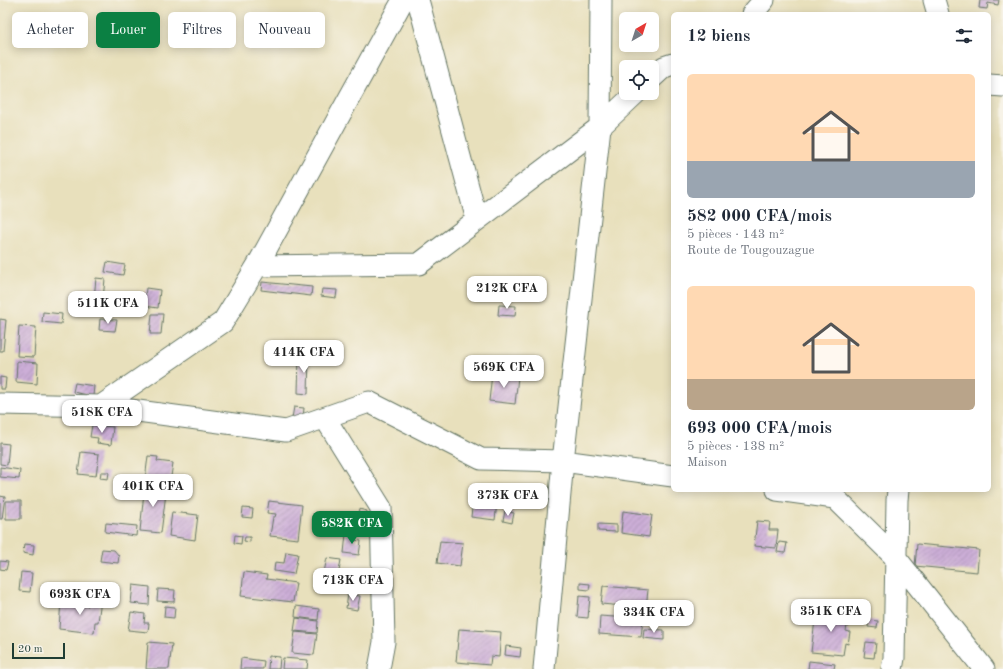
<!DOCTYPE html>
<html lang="fr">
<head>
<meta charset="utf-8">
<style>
	:root { --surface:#fff; --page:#f2f2f3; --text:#1f2937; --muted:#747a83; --accent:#0b8043 }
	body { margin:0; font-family:"Old Standard TT",serif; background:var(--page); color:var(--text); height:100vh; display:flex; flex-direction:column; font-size:15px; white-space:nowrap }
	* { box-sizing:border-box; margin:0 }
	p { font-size:13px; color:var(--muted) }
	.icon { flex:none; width:22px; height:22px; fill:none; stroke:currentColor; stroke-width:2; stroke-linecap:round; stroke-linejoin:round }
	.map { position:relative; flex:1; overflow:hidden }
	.side { position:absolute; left:671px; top:12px; width:320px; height:480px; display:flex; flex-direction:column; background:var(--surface); border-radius:6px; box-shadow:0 2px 10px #0003 }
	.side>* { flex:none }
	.hud { position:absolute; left:12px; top:12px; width:380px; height:36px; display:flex; gap:8px }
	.needle { width:26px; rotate:39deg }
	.tools { position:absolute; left:619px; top:12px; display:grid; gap:8px }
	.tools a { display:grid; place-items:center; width:40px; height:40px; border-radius:6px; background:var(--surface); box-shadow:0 2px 10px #0003; font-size:20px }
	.scale { position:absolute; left:12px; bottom:10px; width:53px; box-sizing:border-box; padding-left:4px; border:2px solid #1f3d34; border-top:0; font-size:11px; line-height:14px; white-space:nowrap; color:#1f3d34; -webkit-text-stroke:3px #f7f3e8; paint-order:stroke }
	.price { position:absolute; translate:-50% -34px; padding:0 9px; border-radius:8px; background:#fff; color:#222; font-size:13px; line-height:26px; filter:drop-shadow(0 1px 2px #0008) }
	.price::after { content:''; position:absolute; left:50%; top:24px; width:12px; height:9px; margin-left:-6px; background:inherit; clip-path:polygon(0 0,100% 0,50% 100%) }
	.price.on { background:var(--accent); color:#fff }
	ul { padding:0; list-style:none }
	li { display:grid; align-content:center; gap:8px; height:212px; padding:0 16px }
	li span { display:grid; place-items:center; height:124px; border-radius:6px; color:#555 }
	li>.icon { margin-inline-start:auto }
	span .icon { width:72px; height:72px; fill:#fffc; stroke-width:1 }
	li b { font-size:17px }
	h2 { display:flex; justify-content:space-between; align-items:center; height:48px; padding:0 16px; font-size:17px }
	.pill { padding:0 14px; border-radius:6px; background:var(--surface); box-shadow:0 2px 10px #0003; font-size:14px; line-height:36px }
	.pill.on { background:var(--accent); color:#fff }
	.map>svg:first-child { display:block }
	.building { fill:url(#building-hatch) }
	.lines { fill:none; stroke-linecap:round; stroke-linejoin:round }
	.minor-casing { stroke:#657664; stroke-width:23 }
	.minor { stroke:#fff; stroke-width:21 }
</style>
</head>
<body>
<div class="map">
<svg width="1003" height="669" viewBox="0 0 1003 669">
	<defs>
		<pattern id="building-hatch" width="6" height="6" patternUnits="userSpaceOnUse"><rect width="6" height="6" fill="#ccaed7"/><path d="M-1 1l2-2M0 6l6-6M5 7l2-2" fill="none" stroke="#a58faf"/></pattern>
	</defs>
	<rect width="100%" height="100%" fill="#f7f3e8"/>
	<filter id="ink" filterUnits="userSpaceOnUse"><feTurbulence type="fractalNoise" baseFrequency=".025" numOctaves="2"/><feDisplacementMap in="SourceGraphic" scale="8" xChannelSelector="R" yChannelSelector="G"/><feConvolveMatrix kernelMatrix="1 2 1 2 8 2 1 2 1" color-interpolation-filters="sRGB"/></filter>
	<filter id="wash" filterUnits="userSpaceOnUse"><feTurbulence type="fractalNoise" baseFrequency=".012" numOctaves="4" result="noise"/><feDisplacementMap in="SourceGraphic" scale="16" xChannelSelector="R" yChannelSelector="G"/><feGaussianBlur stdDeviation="0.9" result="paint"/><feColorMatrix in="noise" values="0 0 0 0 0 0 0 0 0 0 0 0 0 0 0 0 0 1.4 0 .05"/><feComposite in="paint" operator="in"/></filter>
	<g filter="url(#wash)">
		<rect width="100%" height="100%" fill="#e8e0bc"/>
		<g id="blocks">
			<!-- building -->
			<path class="building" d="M980,0H999L998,5L988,3L987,9L979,8Z
				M107,262L125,265L123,275L105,272Z
				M96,278L105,279L103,299H94Z
				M262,282L312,287L311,296L261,290Z
				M146,288L160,290L158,308L144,306Z
				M322,289L337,290L336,298L321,296Z
				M103,300L113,301V309L103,308Z
				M499,305L516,306L515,316L498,315Z
				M43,312L62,314L61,324L42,322Z
				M152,314H163L161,334H150Z
				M0,319L6,320L3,351H0Z
				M100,319L117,320L115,331L99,330Z
				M19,326L36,327L34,357L17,356Z
				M299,354H309L308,394L298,393Z
				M17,361L38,363L37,384L16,382Z
				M492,374L518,377L515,404L489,401Z
				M0,377L6,378L5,389H0Z
				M75,383L94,386L93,396L73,392Z
				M294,407L304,408L303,418H292Z
				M92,425L113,427L111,445L97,443L98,438L90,437Z
				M0,443L9,444L7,465L0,464Z
				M81,452L99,454L96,476L78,474Z
				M148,456L158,457L157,461L173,463L170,483L145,480Z
				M0,467L20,470L19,479L0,477Z
				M101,472H109L108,479L100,478Z
				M145,483L167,485L161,533L140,531Z
				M474,491L498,494L495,520L471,517Z
				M0,496L5,497L2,519H0Z
				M6,501H21V519H6Z
				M269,501L302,505L298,539L270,536L273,517H275L276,514L267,513Z
				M243,508L253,509L252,518L242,517Z
				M359,509L367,511L366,522L357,520Z
				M505,511L514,513L512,523L503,521Z
				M623,511L652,515L649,537L621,533Z
				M172,512L198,515L195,540L169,536Z
				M757,521L770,522L769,530H778L776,548L754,546Z
				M106,523L137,526L136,536L105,532Z
				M598,524L617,525V532L598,531Z
				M346,534L355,535L354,540L361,541L359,555L344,553Z
				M235,535L242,536L241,544L234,543Z
				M245,537H250V542L244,541Z
				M440,541L463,543L460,566L437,563Z
				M779,542L787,543L785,553L777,552Z
				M24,544L34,545L33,555L23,553Z
				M917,544L979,550L977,572L915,566Z
				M102,549L114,550L119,556L118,563L100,561Z
				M286,552L298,554L294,574L274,571L275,562L284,563Z
				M327,558L341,560L339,571L347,573L345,582L323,577Z
				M0,561L8,562L6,570L0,569Z
				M21,572L32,573L30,592L19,591Z
				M244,572L267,575L266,579L296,583L293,602L241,596Z
				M580,583L590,584L589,590L580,589Z
				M133,585L150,587L149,605L131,603Z
				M603,586L648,590L646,608L601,604Z
				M158,589L175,590L174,602L157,601Z
				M348,594L360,596L357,610L346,608Z
				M579,596L590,597L588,618L577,617Z
				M88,598L101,599L98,622H95L94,633L59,629L61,600L82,602L81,606H88Z
				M165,606L175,607L174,618L164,617Z
				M296,606L319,609L318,620L295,617Z
				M828,611L850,613L849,627L847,626L846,631L850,632L848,644L845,643L843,655L811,652L816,612L828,613Z
				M131,612L145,614L144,623H149L148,632L128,630Z
				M600,616L643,619L641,637L599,634Z
				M296,618L318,621L317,633L294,631Z
				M869,620L878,621L877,628L868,627Z
				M459,629L501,632L499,657L491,656L490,665L456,662Z
				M644,629L664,630V640L643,638Z
				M295,632L317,634L314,655L292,653Z
				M148,642L172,644L169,669H146Z
				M866,642L876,643L874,658L864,657Z
				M506,646L521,648L520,657L505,655Z
				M269,656L280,657L279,669H268Z
				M241,658L264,661L263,669H240Z
				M283,658L308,660L307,669H282Z
				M809,661L835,664L834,669H808Z"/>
		</g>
	</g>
	<g filter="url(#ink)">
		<use href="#blocks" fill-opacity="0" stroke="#657664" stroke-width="1"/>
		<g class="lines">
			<!-- minor casing -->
			<g class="minor-casing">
				<path id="minor" d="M418,0L477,220
					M934,0L938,14
					M752,14L764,0
					M652,78L664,67L673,64
					M989,85L1003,86
					M257,266L403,0
					M0,404L101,406L223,322L257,266L419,264L600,127L636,93
					M101,406L286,431L369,402L481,459L563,461L673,476
					M325,418L381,508L384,642L379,669
					M777,490L835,498L896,558L984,669
					M544,669L563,461L600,127L601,0
					M892,669L894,658L897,500L898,490"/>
			</g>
			<!-- minor -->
			<use href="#minor" class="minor"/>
		</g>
	</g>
</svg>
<div class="tools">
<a><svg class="needle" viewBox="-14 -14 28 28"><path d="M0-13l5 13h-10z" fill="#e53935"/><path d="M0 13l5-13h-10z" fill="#747a83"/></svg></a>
<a><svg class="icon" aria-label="locate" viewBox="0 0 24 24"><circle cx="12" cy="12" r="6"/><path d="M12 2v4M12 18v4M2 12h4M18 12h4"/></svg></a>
</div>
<div class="scale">20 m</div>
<b class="price" style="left:507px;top:310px">212K CFA</b>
<b class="price" style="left:108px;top:325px">511K CFA</b>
<b class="price" style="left:304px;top:374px">414K CFA</b>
<b class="price" style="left:504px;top:389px">569K CFA</b>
<b class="price" style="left:102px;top:434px">518K CFA</b>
<b class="price" style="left:153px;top:508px">401K CFA</b>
<b class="price" style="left:508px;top:517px">373K CFA</b>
<b class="price on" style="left:352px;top:545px">582K CFA</b>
<b class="price" style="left:353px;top:602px">713K CFA</b>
<b class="price" style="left:80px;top:616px">693K CFA</b>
<b class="price" style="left:831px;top:633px">351K CFA</b>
<b class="price" style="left:654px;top:634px">334K CFA</b>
<div class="hud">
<a class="pill">Acheter</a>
<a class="pill on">Louer</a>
<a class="pill">Filtres</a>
<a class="pill">Nouveau</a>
</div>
<section class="side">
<h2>12 biens<svg class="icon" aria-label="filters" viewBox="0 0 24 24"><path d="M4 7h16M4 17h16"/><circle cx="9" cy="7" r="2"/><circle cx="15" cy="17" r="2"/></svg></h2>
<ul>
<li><span style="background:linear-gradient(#ffd9b3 70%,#9aa5b1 0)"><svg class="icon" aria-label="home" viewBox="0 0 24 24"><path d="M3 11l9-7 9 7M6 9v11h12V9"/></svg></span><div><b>582 000 CFA/mois</b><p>5 pièces · 143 m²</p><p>Route de Tougouzague</p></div></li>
<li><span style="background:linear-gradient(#ffd9b3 75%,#b9a48a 0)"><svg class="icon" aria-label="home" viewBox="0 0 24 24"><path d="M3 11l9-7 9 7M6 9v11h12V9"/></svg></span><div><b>693 000 CFA/mois</b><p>5 pièces · 138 m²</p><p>Maison</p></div></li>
</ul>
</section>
</div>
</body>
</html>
